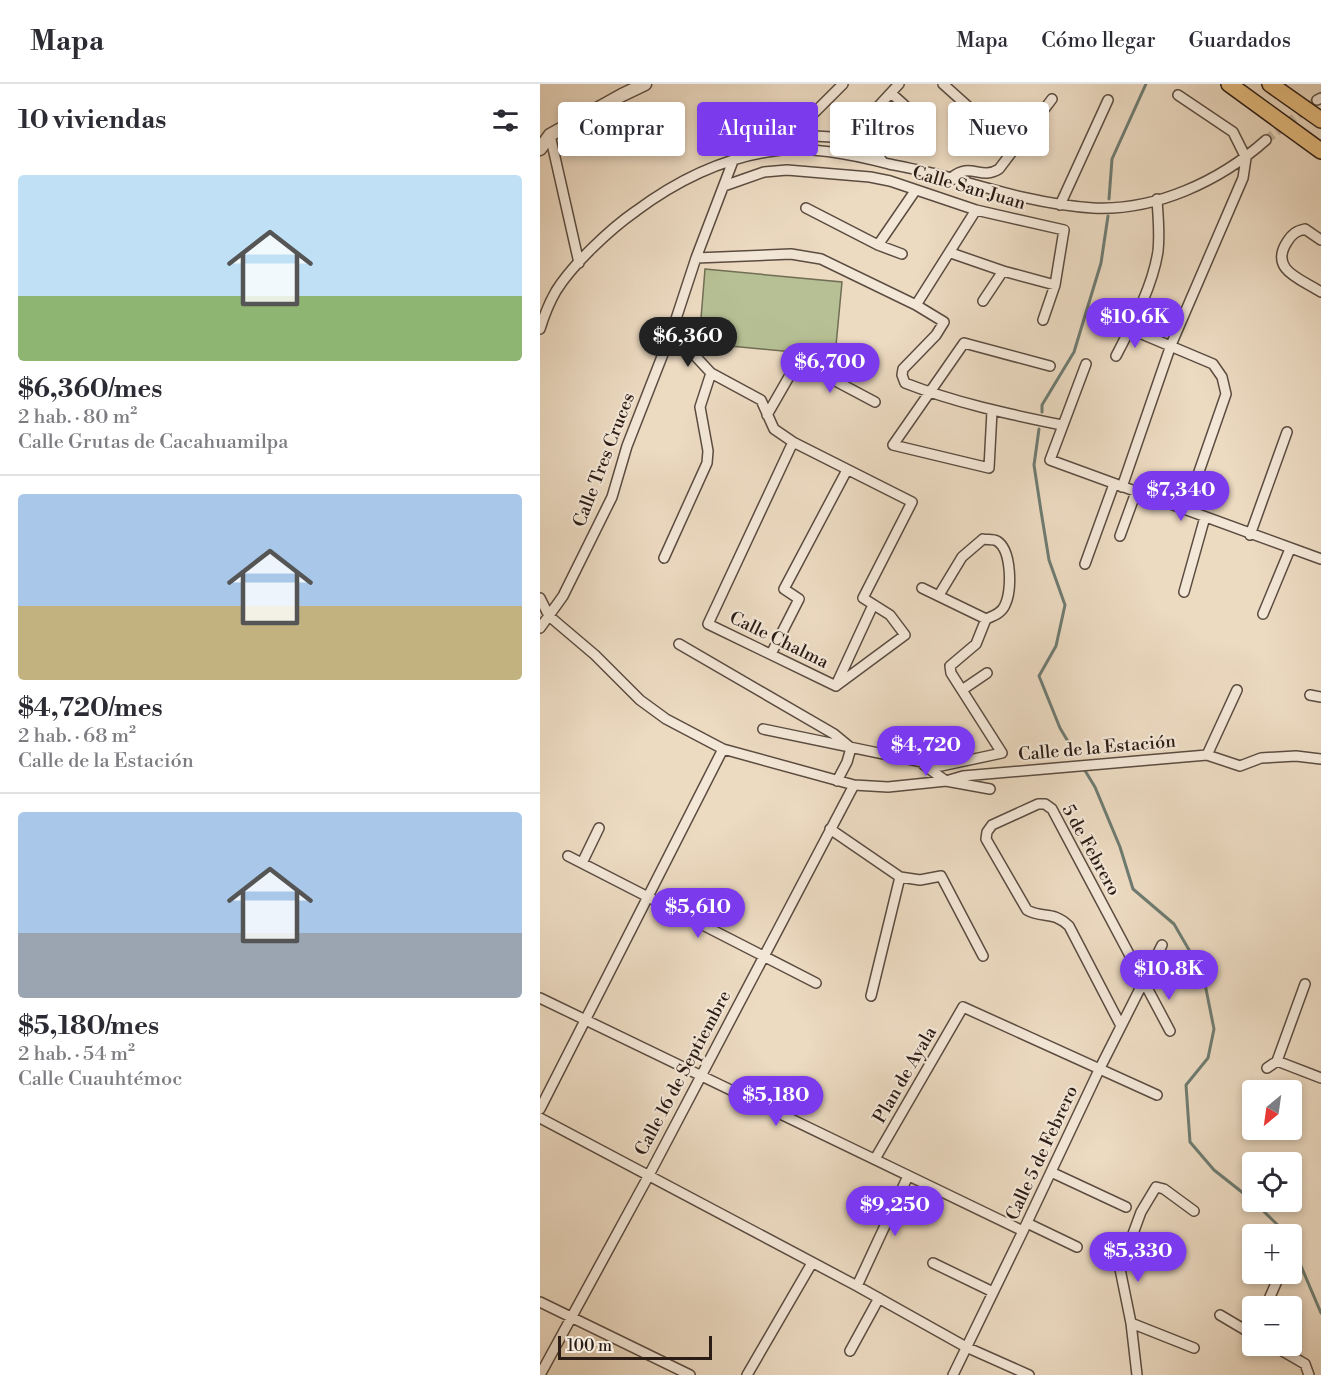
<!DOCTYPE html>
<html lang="es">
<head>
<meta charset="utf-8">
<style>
	:root { --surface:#fff; --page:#f2f2f3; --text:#2b2b33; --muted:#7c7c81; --line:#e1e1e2; --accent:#7c3aed }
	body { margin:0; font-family:"Libre Bodoni",serif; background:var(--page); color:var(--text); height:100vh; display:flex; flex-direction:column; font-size:22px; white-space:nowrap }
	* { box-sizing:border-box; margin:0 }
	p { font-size:20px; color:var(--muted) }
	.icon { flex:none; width:33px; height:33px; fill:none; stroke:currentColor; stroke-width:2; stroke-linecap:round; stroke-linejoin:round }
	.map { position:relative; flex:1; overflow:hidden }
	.sheet { display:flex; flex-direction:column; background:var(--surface); width:540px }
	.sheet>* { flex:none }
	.hud { position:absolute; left:18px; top:18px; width:570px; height:54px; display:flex; gap:12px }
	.needle { width:39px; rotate:209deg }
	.tools { position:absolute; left:702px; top:996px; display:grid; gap:12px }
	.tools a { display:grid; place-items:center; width:60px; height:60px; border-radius:6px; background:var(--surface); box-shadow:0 3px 9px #0003; font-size:30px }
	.scale { position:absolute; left:18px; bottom:15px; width:154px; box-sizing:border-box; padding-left:6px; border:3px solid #2b1c16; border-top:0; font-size:16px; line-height:21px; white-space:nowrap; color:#2b1c16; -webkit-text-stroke:4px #f3e7d7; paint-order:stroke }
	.price { position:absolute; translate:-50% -51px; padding:0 14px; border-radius:21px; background:var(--accent); color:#fff; font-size:20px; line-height:39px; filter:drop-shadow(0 2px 3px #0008) }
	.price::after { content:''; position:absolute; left:50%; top:36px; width:18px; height:14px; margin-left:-9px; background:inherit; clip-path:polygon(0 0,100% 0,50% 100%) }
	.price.selected { background:#222; color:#fff }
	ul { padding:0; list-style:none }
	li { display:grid; align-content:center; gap:12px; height:318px; padding:0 18px }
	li+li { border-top:2px solid var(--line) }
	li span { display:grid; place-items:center; height:186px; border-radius:6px; color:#555 }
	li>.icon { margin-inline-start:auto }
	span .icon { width:108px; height:108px; fill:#fffc; stroke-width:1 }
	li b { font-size:26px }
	h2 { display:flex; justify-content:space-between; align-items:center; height:72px; padding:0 18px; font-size:26px }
	.tag { padding:0 21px; border-radius:6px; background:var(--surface); box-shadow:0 3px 9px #0003; font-size:21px; line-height:54px }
	.tag.selected { background:var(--accent); color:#fff }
	header { display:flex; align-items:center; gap:36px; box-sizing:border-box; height:84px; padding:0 30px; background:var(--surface); border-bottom:2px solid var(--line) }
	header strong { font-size:28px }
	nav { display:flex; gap:33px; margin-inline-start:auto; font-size:21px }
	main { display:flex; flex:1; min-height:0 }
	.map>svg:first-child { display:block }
	.green { fill:#b6c094; stroke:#706e55; stroke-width:1.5 }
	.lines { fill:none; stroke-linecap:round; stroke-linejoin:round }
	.stream { stroke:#6e7b71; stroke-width:3 }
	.minor-tunnel { stroke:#c5b49f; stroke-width:9; stroke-dasharray:9 4.5; stroke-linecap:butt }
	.minor-casing { stroke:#5b4c41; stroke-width:12 }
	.tertiary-casing { stroke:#5b4c41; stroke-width:15 }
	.trunk-casing { stroke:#2b1c16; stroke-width:18 }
	.minor { stroke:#f3e7d7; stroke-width:9 }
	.tertiary { stroke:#f3e7d7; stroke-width:12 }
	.trunk { stroke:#e6bd80; stroke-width:15 }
	.labels { text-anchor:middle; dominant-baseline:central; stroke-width:4.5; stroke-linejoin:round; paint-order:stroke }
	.street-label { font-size:18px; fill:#2b1c16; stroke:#f3e7d7 }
</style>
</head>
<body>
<header>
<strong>Mapa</strong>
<nav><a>Mapa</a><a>Cómo llegar</a><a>Guardados</a></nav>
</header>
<main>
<section class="sheet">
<h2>10 viviendas<svg class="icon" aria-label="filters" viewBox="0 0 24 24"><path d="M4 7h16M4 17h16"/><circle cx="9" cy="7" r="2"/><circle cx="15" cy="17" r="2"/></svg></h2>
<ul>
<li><span style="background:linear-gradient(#bfe0f5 65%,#8fb573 0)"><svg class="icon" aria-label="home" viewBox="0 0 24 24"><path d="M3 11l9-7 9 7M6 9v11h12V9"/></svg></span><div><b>$6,360/mes</b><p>2 hab. · 80 m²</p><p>Calle Grutas de Cacahuamilpa</p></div></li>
<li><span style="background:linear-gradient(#a9c7e8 60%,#c2b280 0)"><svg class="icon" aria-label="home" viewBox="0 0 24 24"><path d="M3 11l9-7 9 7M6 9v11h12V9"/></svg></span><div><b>$4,720/mes</b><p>2 hab. · 68 m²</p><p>Calle de la Estación</p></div></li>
<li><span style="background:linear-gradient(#a9c7e8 65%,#9aa5b1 0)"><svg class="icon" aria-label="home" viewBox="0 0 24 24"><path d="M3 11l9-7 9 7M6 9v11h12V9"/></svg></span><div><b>$5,180/mes</b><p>2 hab. · 54 m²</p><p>Calle Cuauhtémoc</p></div></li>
</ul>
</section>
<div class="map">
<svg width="781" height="1291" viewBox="0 0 781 1291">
	<rect width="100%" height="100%" fill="#ecdac1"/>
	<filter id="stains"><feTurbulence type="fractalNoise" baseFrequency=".00333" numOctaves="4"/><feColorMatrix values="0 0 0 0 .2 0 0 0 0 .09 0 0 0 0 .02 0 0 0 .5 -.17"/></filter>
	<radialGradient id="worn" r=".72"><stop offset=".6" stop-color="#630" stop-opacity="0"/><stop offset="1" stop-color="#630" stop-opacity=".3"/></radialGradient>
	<!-- green -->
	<path class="green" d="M165,185L302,198L295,272L159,259Z"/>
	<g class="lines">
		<!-- stream -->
		<path class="stream" d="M569,115L572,75L606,0
			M502,328V321L534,268L561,179L568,132
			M499,345L494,381L501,427L509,476L525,521L516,562L499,592L520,644L536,671
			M544,685L555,703L580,763L593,805L634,840L663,890L674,945L668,974L646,1001L650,1058L674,1086L712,1116
			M714,1118L747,1150
			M752,1161L781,1229"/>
		<!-- minor-tunnel -->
		<path class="minor-tunnel" d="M726,56L777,16"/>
		<!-- minor casing -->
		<g class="minor-casing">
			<path id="minor" d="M403,0L432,26
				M351,9L384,39
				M777,16L781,14
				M10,51L39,179
				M257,51L262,41L303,0
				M309,54L359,0
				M227,68L240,56L257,51L309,54L335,68L343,78
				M411,94C431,77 440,97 459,85L512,15
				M184,102L224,88L247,86L330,93L350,97L436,126L524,146L515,201L503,236
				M520,121L568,16
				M266,124L338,161L362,170
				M781,156L765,145C756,147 752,150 747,158C729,186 761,195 781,208
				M338,161L375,107
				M411,169L463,187L515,201
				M156,174L251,170L281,175L376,221L404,238L396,251L363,285L362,291L365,299C416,319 468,330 522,341
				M443,217L463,187
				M376,221L436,126
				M0,245C4,232 9,219 16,207C32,181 70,145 96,127C135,98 178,76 227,68C267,61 310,70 349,80C369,84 390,88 411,94C457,107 504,121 553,124C616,127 680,97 726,56
				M590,245L673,280L682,293L686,310L646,425
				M132,247L171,289L221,316L234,345L253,358L372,418L323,514L350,531L365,551L296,602
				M576,272C592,241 613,202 618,167C620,150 618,133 617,115
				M546,280L510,376L781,475
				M452,327L449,384L353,361L424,259L510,282
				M227,331L258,277L335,318
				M253,358L168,540L296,602
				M582,403L631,261L703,94L706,74L693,48L638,11
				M710,451L747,348
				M580,452L596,408
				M124,474L167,379L168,367L160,323L171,289
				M545,480L574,400
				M382,504L446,535
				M644,508L665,433
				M0,514L9,532L55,571L100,616L126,635L183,665L314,701L348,703L406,697L423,692L667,671L700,682L721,674L756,672L781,675
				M723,530L750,465
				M0,544L23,512L72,413L87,362L132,247L156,174L193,77
				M139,560L294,650L311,664L307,678L297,697
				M231,570L259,515L244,505L307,386
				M297,599L333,521
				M422,606L447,589
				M770,611L781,613
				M223,645L401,682L462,669L411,589L410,582L436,560L446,535C453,532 462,529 465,521C472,507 472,466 457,457C453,455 447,456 443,455L422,473L399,511
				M667,671L697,606
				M384,681L406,697L450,705
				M290,745L360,793L380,796L401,792L443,872
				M28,772L276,899
				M42,779L59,744
				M331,912L360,793
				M0,914L483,1147
				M581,942L529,842C512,826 503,835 487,826L446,755L447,748L452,741L498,720H505L512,725L630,947
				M737,977L765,900
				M727,984L737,977L781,994
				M0,1025L183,665
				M0,1034L317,1202L426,1263L489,1291
				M335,1075L423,923L617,1011
				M511,1088L586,1123
				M487,1139L537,1163
				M393,1179L453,1208
				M317,1202L368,1092
				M0,1218L150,1291
				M726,1222L740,1190
				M680,1231L712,1250
				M591,1239L654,1264
				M734,1262L765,1280L769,1291
				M310,1267L339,1214
				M0,1291L109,1091L314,701
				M207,1291L272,1179
				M413,1291L483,1147L559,986L622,861
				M597,1291L591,1239L580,1185L601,1128L616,1103L624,1105L654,1127"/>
		</g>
		<!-- tertiary casing -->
		<g class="tertiary-casing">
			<path id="tertiary" d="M0,65L10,51L82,11L105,0"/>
		</g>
		<!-- trunk casing -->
		<g class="trunk-casing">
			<path id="trunk" d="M689,0L781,67
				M730,0L781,36"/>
		</g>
		<!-- minor -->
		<use href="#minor" class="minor"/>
		<!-- tertiary -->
		<use href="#tertiary" class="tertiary"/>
		<!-- trunk -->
		<use href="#trunk" class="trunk"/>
	</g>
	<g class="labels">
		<!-- street labels -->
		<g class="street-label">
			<text transform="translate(429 104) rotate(16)">Calle San Juan</text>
			<text transform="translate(64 376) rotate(-69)">Calle Tres Cruces</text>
			<text transform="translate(239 556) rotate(26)">Calle Chalma</text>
			<text transform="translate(557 664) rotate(-5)">Calle de la Estación</text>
			<text transform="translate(551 766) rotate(61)">5 de Febrero</text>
			<text transform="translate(143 989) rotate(-62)">Calle 16 de Septiembre</text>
			<text transform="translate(365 991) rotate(-60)">Plan de Ayala</text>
			<text transform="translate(502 1069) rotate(-65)">Calle 5 de Febrero</text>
		</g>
	</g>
	<rect width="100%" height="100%" filter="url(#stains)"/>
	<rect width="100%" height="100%" fill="url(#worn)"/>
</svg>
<div class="tools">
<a><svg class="needle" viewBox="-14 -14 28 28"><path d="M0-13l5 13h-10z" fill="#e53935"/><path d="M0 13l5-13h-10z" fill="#7c7c81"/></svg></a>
<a><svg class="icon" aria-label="locate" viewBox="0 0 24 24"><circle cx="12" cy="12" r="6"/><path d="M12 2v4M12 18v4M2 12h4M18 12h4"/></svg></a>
<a>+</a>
<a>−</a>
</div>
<div class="scale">100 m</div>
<b class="price" style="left:595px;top:265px">$10.6K</b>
<b class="price selected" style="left:148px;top:284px">$6,360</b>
<b class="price" style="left:290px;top:310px">$6,700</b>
<b class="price" style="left:641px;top:438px">$7,340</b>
<b class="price" style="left:386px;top:693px">$4,720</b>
<b class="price" style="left:158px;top:855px">$5,610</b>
<b class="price" style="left:629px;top:917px">$10.8K</b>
<b class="price" style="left:236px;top:1043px">$5,180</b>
<b class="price" style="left:355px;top:1153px">$9,250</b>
<b class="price" style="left:598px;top:1199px">$5,330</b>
<div class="hud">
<a class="tag">Comprar</a>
<a class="tag selected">Alquilar</a>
<a class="tag">Filtros</a>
<a class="tag">Nuevo</a>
</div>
</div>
</main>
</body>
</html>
